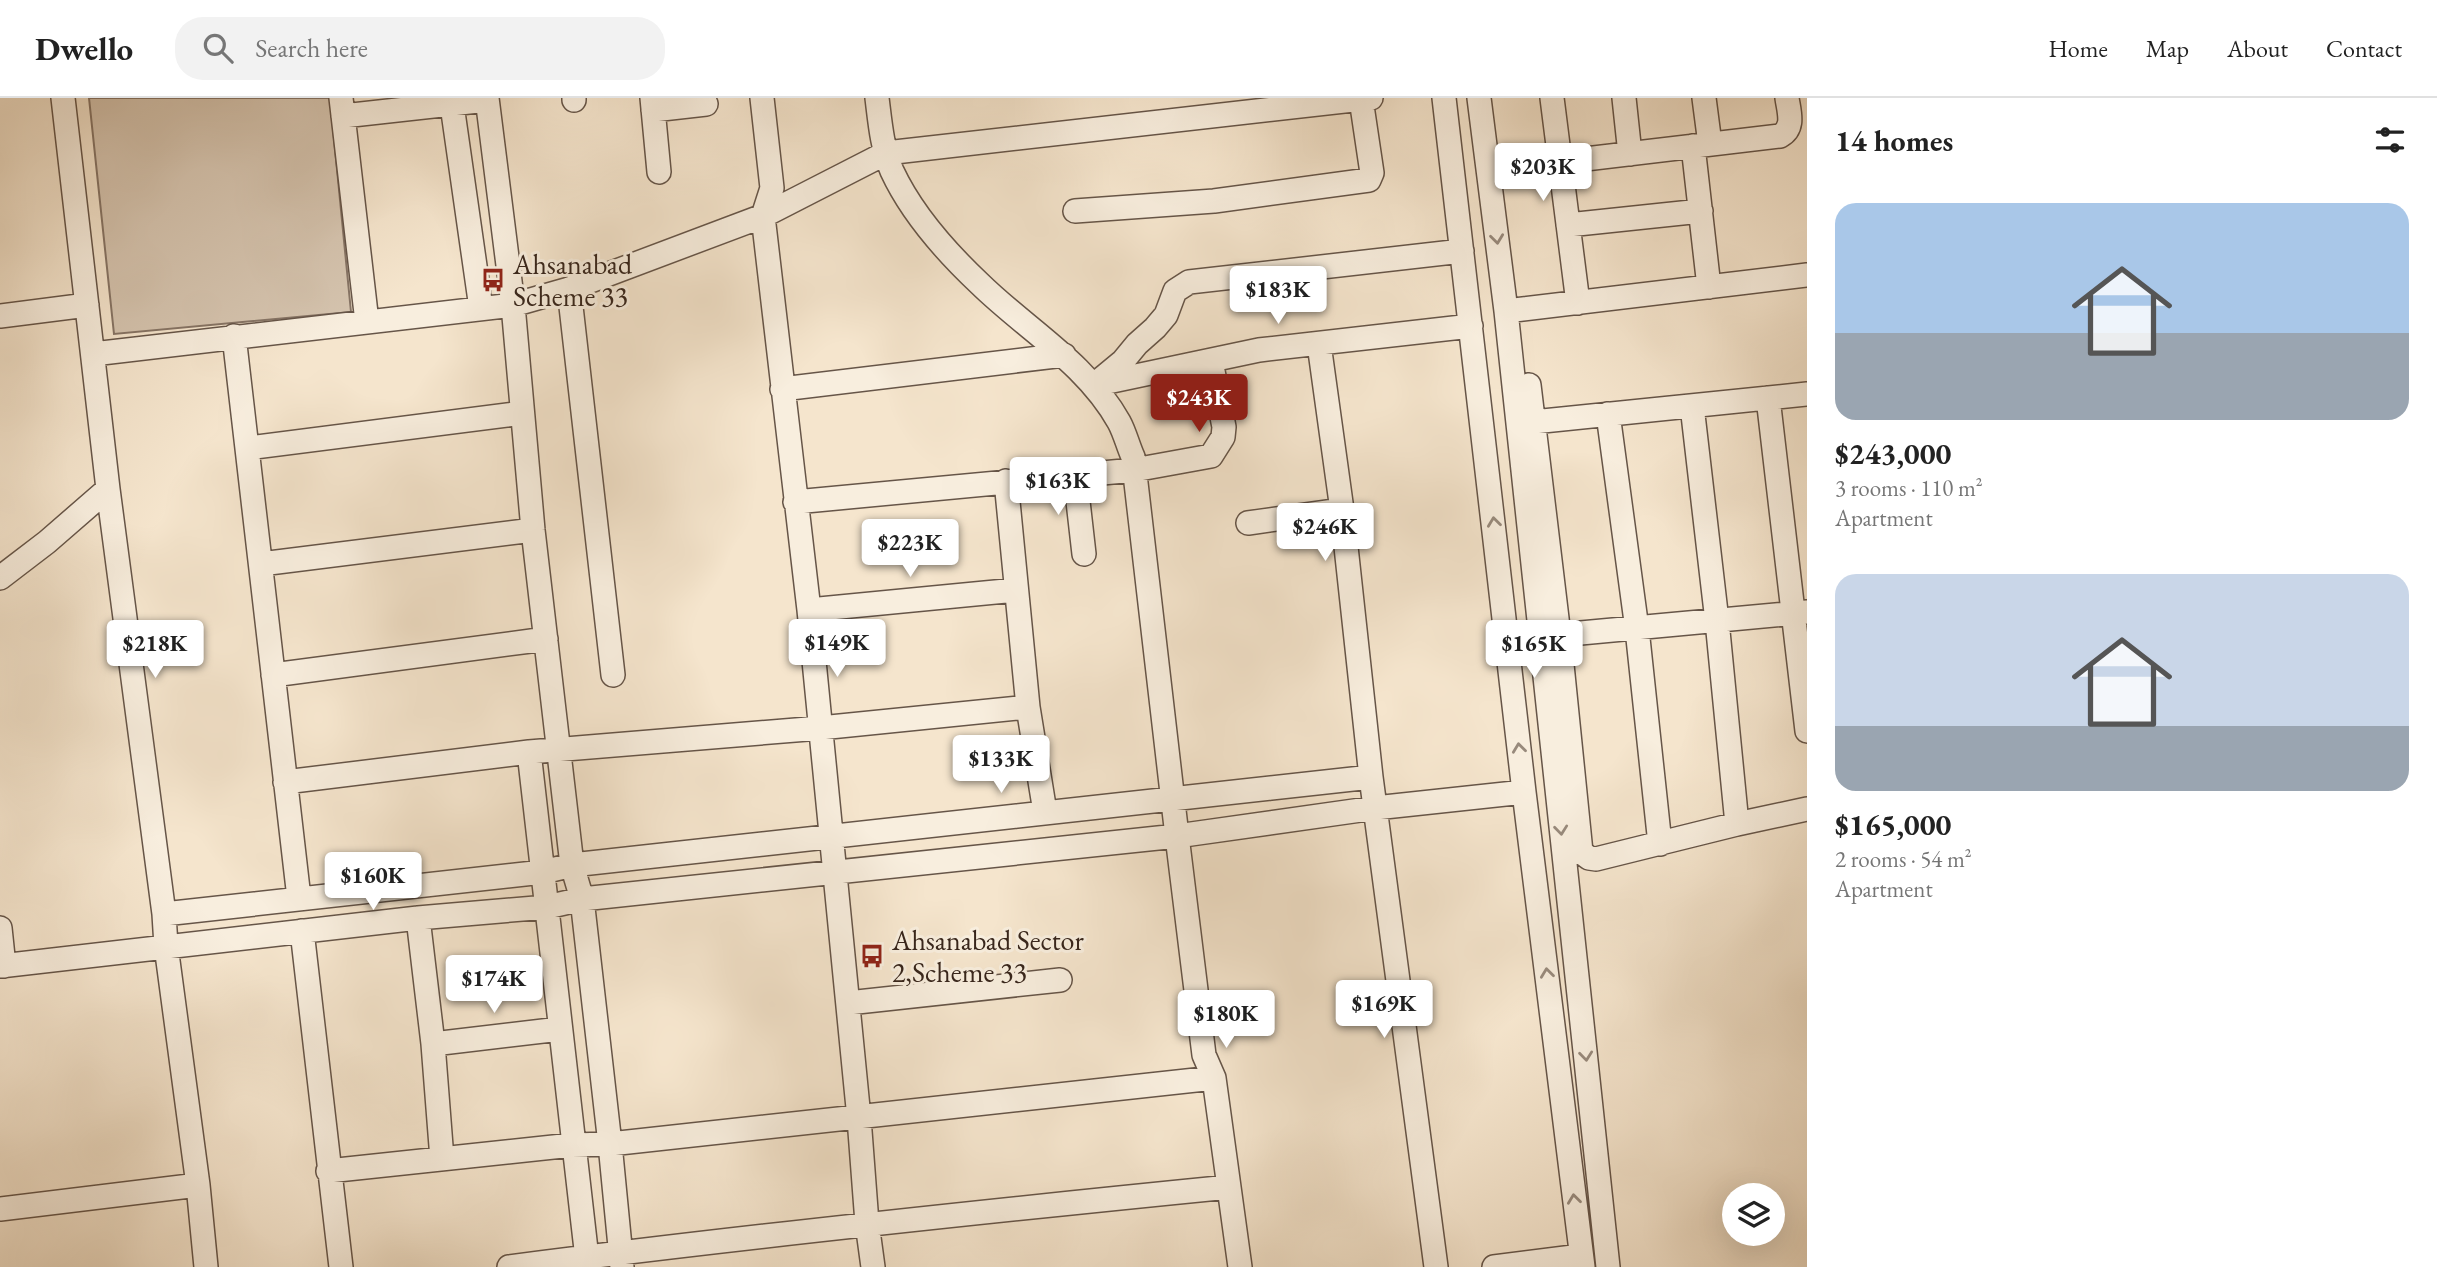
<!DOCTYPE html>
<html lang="en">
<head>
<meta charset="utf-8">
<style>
	:root { --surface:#fff; --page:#f2f2f2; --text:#222; --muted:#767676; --line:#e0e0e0; --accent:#8f2418 }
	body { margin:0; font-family:"EB Garamond",serif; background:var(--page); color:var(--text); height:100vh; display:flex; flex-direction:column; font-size:26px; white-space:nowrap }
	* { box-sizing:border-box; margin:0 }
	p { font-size:23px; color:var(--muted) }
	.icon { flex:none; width:38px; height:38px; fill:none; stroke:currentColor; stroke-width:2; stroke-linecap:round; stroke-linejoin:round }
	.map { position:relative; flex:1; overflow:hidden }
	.sheet { display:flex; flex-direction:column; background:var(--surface); width:630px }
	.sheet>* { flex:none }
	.controls { position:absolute; left:1722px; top:1085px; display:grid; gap:14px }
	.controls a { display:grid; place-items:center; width:63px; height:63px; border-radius:50%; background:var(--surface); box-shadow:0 7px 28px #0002; font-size:35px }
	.price { position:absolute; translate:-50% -60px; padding:0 16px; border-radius:7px; background:#fff; color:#222; font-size:23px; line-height:46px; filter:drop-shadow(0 2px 4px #0008) }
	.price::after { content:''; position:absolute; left:50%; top:42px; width:21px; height:16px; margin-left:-10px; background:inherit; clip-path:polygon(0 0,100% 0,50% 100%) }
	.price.current { background:var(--accent); color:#fff }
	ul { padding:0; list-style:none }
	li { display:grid; align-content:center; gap:14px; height:371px; padding:0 28px }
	li span { display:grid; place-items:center; height:217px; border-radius:21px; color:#555 }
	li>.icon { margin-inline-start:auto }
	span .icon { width:126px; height:126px; fill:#fffc; stroke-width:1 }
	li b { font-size:30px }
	h2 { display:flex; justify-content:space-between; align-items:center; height:84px; padding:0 28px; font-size:30px }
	header { display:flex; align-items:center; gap:42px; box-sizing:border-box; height:98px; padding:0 35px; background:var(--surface); border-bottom:2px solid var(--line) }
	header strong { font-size:33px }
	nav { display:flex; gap:38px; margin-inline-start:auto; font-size:24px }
	.search { width:490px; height:63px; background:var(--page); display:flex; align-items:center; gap:18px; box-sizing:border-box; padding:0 24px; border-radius:28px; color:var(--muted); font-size:26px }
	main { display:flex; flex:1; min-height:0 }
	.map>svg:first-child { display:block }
	.green { fill:#d5c4af; stroke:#867465; stroke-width:2 }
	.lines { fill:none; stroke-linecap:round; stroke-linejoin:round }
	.minor-casing { stroke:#665548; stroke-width:26 }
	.minor { stroke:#f8eede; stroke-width:23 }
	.oneway { stroke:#988a7c }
	.labels { text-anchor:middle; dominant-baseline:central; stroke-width:6; stroke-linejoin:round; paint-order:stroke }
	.poi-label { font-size:28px; fill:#37251b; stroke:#f8eede; text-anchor:start }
</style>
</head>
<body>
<header>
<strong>Dwello</strong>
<div class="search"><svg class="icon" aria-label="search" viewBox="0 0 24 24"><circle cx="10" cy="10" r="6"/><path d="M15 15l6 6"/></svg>Search here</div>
<nav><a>Home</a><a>Map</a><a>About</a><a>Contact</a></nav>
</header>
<main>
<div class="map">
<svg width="1807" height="1169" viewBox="0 0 1807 1169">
	<rect width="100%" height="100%" fill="#f5e5cd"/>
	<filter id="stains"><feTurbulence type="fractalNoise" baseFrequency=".00286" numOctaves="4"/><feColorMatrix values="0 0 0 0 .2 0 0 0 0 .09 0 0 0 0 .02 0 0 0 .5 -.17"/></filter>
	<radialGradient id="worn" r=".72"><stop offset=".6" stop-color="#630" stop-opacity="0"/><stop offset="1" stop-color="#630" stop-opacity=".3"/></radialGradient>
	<!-- green -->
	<path class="green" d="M89,0H330L351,214L114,236Z"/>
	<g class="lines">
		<!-- minor casing -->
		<g class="minor-casing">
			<path id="minor" d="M63,0L108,391L164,816L166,848L198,1087L206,1169
				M341,0L367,224
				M451,0L481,210
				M487,0L513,207L533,432L572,767L582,801L610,1046L622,1169
				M574,0V2
				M652,0L659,74
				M762,0L772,90L763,118L809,512L859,1020L867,1125L873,1169
				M1444,0L1524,694L1583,1169
				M1479,0L1506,213L1608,1169
				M1552,0L1578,205
				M1624,0L1630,56
				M1704,0L1710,46
				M653,12L706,6
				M343,18L487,2
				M1693,48L1709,189
				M1560,64L1780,38C1795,30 1789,14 1787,0
				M1075,113L1214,103L1369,82L1372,75L1361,1
				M1568,127L1701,113
				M569,191L613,577
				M1506,213L1807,177
				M0,218L87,207
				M234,238L299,800
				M1319,246L1342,412L1371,679
				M93,256L513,207L569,191L763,118L886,55L1371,0
				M1098,286L1259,252L1471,228
				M1094,287L1123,263L1137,246L1155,230L1166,217L1175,193L1189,184L1462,153
				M1529,287L1559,537L1581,754L1589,760L1596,761L1737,726L1807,711
				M782,291L1064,257
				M1768,300L1807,633
				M1692,308L1717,523L1737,726
				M1608,316L1637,531L1660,746
				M1533,324L1807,296
				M248,350L522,315
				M1075,377L1084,456
				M1006,383L1028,609L1045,714
				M795,404L1134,372L1211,358L1223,339L1224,329L1211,263
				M1248,425L1342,412
				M261,466L533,432
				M0,480L47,444L108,391
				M809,512L1016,492
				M1559,537L1807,514
				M273,577L546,541
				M529,654L588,1169
				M285,684L529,654L820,630L1028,609
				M164,816L543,774L572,767L1371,679L1436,1169
				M418,820L433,946L442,1061
				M0,830L4,868
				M302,833L341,1169
				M0,868L418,820L547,809L582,801L1177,738L1133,359C1128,348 1125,335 1119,324C1086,265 1027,232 980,186C946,154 912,116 892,73C882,50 880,24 877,0
				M848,905L1060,882
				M433,946L560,931
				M328,1073L572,1047L610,1046L1214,980
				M0,1111L198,1087
				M509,1169C748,1138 988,1113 1229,1089
				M1240,1169L1214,980L1204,957L1177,738L1375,710L1524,694
				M1494,1169L1581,1158"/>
		</g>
		<!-- minor -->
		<use href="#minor" class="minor"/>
	</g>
	<!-- one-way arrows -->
	<defs><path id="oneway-chevron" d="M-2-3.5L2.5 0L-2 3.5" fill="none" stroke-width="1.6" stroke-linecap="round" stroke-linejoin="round" transform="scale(1.75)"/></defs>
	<g class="oneway">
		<use href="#oneway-chevron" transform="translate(1497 141) rotate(83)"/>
		<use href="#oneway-chevron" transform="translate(1494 424) rotate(-97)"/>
		<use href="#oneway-chevron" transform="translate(1519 650) rotate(-97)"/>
		<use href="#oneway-chevron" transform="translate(1561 732) rotate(84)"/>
		<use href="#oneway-chevron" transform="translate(1547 875) rotate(-97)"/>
		<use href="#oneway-chevron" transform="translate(1586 958) rotate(84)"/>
		<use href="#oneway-chevron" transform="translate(1574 1101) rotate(-97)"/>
	</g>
	<!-- icons -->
	<defs>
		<g id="bus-bare" transform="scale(1.89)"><path d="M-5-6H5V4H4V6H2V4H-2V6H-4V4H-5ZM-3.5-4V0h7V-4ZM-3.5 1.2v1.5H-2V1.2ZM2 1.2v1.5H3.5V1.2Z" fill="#8f2418" stroke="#f8eede" stroke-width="2.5" paint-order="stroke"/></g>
	</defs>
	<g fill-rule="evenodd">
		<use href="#bus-bare" x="493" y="182"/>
		<use href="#bus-bare" x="872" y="858"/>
	</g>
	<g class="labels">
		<!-- poi labels -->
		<g class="poi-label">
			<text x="513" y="166">Ahsanabad<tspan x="513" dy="32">Scheme 33</tspan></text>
			<text x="892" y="842">Ahsanabad Sector<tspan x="892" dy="32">2,Scheme 33</tspan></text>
		</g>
	</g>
	<rect width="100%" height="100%" filter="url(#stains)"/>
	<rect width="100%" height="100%" fill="url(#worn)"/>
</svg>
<div class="controls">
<a><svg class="icon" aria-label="layers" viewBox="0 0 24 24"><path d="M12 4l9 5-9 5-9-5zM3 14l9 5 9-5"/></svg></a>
</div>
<b class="price" style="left:1543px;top:105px">$203K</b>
<b class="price" style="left:1278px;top:228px">$183K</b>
<b class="price current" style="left:1199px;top:336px">$243K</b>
<b class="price" style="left:1058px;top:419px">$163K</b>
<b class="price" style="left:1325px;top:465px">$246K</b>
<b class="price" style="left:910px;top:481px">$223K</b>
<b class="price" style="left:837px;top:581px">$149K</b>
<b class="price" style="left:155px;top:582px">$218K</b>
<b class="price" style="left:1534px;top:582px">$165K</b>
<b class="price" style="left:1001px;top:697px">$133K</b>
<b class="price" style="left:373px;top:814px">$160K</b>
<b class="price" style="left:494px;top:917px">$174K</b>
<b class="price" style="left:1384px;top:942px">$169K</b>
<b class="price" style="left:1226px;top:952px">$180K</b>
</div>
<section class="sheet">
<h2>14 homes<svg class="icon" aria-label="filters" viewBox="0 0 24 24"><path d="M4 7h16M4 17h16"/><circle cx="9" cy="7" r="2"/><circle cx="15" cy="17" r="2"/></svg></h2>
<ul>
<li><span style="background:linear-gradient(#a9c7e8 60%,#9aa5b1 0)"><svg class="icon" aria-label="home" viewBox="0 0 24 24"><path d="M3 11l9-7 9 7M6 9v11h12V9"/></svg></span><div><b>$243,000</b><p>3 rooms · 110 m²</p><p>Apartment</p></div></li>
<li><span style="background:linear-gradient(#c9d6e8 70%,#9aa5b1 0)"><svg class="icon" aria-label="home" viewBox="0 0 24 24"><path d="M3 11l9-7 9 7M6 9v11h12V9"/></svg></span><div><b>$165,000</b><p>2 rooms · 54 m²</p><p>Apartment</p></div></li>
</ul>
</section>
</main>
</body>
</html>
